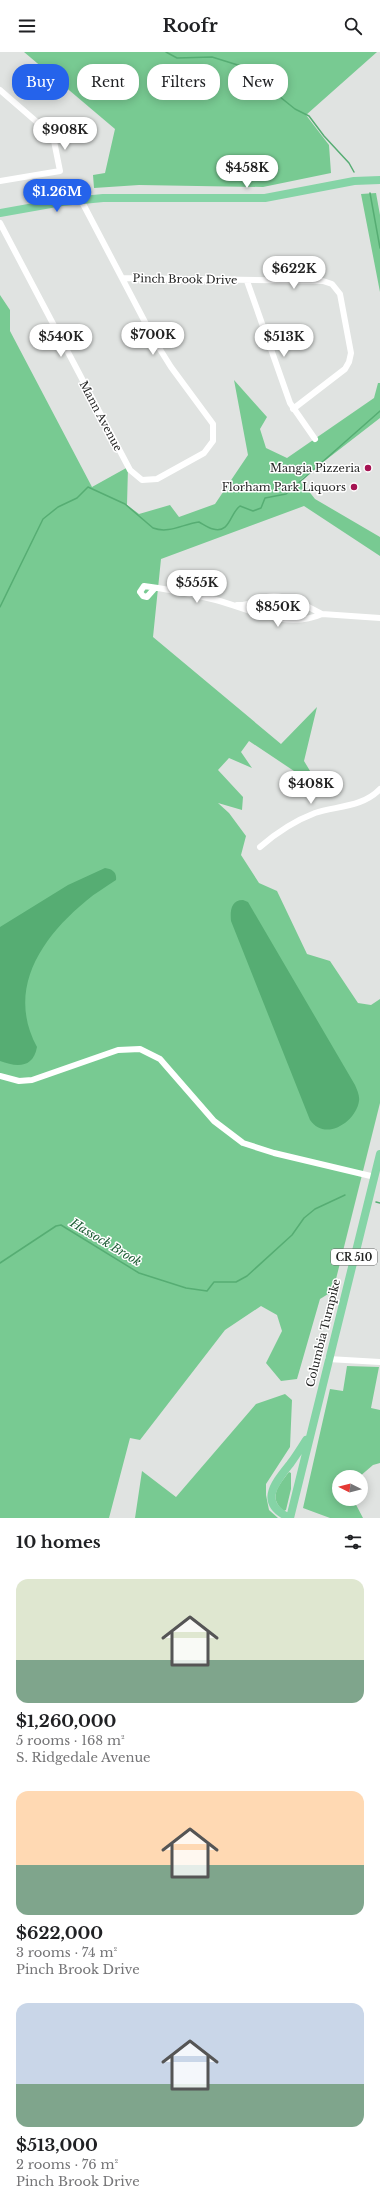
<!DOCTYPE html>
<html lang="en">
<head>
<meta charset="utf-8">
<style>
	:root { --surface:#fff; --page:#f2f2f2; --text:#202124; --muted:#757577; --accent:#2563eb }
	body { margin:0; font-family:"Libre Baskerville",serif; background:var(--page); color:var(--text); height:100vh; display:flex; flex-direction:column; font-size:15px; white-space:nowrap }
	* { box-sizing:border-box; margin:0 }
	p { font-size:13px; color:var(--muted) }
	.icon { flex:none; width:22px; height:22px; fill:none; stroke:currentColor; stroke-width:2; stroke-linecap:round; stroke-linejoin:round }
	.map { position:relative; height:1466px; overflow:hidden }
	.details { display:flex; flex-direction:column; background:var(--surface); flex:1 }
	.details>* { flex:none }
	.hud { position:absolute; left:12px; top:12px; width:356px; height:36px; display:flex; gap:8px }
	.needle { width:26px; rotate:276deg }
	.fabs { position:absolute; left:332px; top:1418px; display:grid; gap:8px }
	.fabs a { display:grid; place-items:center; width:36px; height:36px; border-radius:50%; background:var(--surface); box-shadow:0 2px 10px #0003; font-size:20px }
	.price { position:absolute; translate:-50% -34px; padding:0 9px; border-radius:14px; background:#fff; color:#222; font-size:13px; line-height:26px; filter:drop-shadow(0 1px 2px #0008) }
	.price::after { content:''; position:absolute; left:50%; top:24px; width:12px; height:9px; margin-left:-6px; background:inherit; clip-path:polygon(0 0,100% 0,50% 100%) }
	.price.on { background:var(--accent); color:#fff }
	ul { padding:0; list-style:none }
	li { display:grid; align-content:center; gap:8px; height:212px; padding:0 16px }
	li span { display:grid; place-items:center; height:124px; border-radius:12px; color:#555 }
	li>.icon { margin-inline-start:auto }
	span .icon { width:72px; height:72px; fill:#fffc; stroke-width:1 }
	li b { font-size:17px }
	h2 { display:flex; justify-content:space-between; align-items:center; height:48px; padding:0 16px; font-size:17px }
	.tag { padding:0 14px; border-radius:16px; background:var(--surface); box-shadow:0 2px 10px #0003; font-size:14px; line-height:36px }
	.tag.on { background:var(--accent); color:#fff }
	header { display:flex; justify-content:space-between; align-items:center; height:52px; padding:0 16px; background:var(--surface); font-size:18px; font-weight:800 }
	.map>svg:first-child { display:block }
	.green { fill:#78ca92 }
	.water { fill:#56ad73 }
	.lines { fill:none; stroke-linecap:round; stroke-linejoin:round }
	.stream { stroke:#56ad73; stroke-width:1.5 }
	.minor { stroke:#fff; stroke-width:6 }
	.major { stroke:#85d4a6; stroke-width:8 }
	.poi-dot { fill:#a51352; stroke:#fff; stroke-width:1.5 }
	.labels { text-anchor:middle; dominant-baseline:central; stroke-width:3; stroke-linejoin:round; paint-order:stroke }
	.shield { fill:#fff; stroke:#666; stroke-width:1 }
	.shield-label { font-size:10px; font-weight:bold; fill:#242524 }
	.street-label { font-size:11px; fill:#242524; stroke:#fff }
	.poi-label { font-size:11px; fill:#242524; stroke:#fff; text-anchor:end }
	.water-label { font-size:12px; font-style:italic; fill:#226039; stroke:#fff }
</style>
</head>
<body>
<header><svg class="icon" aria-label="menu" viewBox="0 0 24 24"><path d="M4 6h16M4 12h16M4 18h16"/></svg>Roofr<svg class="icon" aria-label="search" viewBox="0 0 24 24"><circle cx="10" cy="10" r="6"/><path d="M15 15l6 6"/></svg></header>
<div class="map">
<svg width="380" height="1466" viewBox="0 0 380 1466">
	<rect width="100%" height="100%" fill="#e0e3e1"/>
	<!-- green -->
	<path class="green" d="M24,0H377L306,63L329,93L331,121L263,135L139,133L94,136L93,123L105,121L115,77Z
		M376,141L380,163V240L361,142Z
		M0,243L10,258V279L92,435L128,415L127,453L139,462L170,453L179,465L215,452L248,403L234,328L267,365L260,377L266,396L287,406L374,346L378,331H380V366L300,428L315,447L380,485V504L304,454L161,507L153,585L281,692L317,655L304,709L321,737L249,689L241,700L252,716L229,706L218,718L243,745L242,758L218,751L229,761L246,784L241,803L259,831L277,839L307,902L330,909L358,951L371,953L380,947V1051L333,1239L320,1247L297,1327L281,1329L266,1311L282,1279L277,1263L261,1254L225,1278L140,1388L130,1386L109,1466H0Z
		M347,1314L379,1315L371,1356L380,1358V1411L373,1413L359,1425H339V1447H353L363,1466H330L303,1456L330,1337L343,1339Z
		M285,1342L292,1348L290,1395L266,1432V1443L269,1458L278,1466H135L142,1419L176,1445L256,1352Z
		M289,1420L291,1421V1437L286,1458L284,1459C267,1446 279,1433 289,1420Z"/>
	<!-- water -->
	<path class="water" d="M105,816C112,817 117,820 116,828C106,835 95,841 86,849C41,886 6,938 37,995C33,1017 16,1015 0,1009V875L68,833Z
		M243,848L248,850L355,1033C357,1038 360,1044 359,1049C356,1070 325,1090 310,1068L231,869C230,859 231,848 243,848Z"/>
	<g class="lines">
		<!-- stream -->
		<path class="stream" d="M166,0L177,6L212,5L241,14
			M244,16L295,57L309,64L324,84L349,111L354,120
			M370,141L380,196
			M0,555L43,467L58,455L77,446L88,435L125,452L153,476C169,482 183,472 199,470C203,472 208,476 213,477C230,482 230,461 240,454L253,459L261,456L265,446L286,442L380,359
			M376,1150L380,1151
			M0,1211L56,1174L61,1173L139,1221L186,1236L207,1239L214,1230H236L247,1224L292,1183L304,1166L315,1157L345,1143"/>
		<!-- minor -->
		<path class="minor" d="M0,38L53,84L60,119L0,129
			M0,171L130,418L142,428L157,427L204,401L213,389V372L171,315L156,291L81,148
			M122,226L323,229L332,232L340,242L351,301L349,310L345,317L293,357
			M247,229L290,351L315,387
			M154,537L147,545L143,544L140,540L144,534C168,537 192,542 216,548C250,557 286,578 322,562L380,566
			M237,553C248,554 256,548 267,545C284,541 307,554 322,562
			M260,795C276,781 294,769 315,761C337,754 363,755 380,737
			M0,1024L19,1029L32,1028L118,998L140,997L160,1007L214,1069L243,1091L274,1101L375,1125
			M328,1307L380,1310"/>
		<!-- major -->
		<path class="major" d="M0,161L62,150L103,146H265L354,129L380,128
			M290,1466L380,1102
			M290,1466C257,1451 275,1431 290,1412C296,1404 301,1396 306,1388"/>
	</g>
	<!-- markers -->
	<g class="poi-dot">
		<circle cx="368" cy="416" r="4"/>
		<circle cx="354" cy="435" r="4"/>
	</g>
	<g class="labels">
		<!-- shield labels -->
		<rect class="shield" x="331" y="1197" width="46" height="16" rx="3"/>
		<g class="shield-label">
			<text x="354" y="1205">CR 510</text>
		</g>
		<!-- street labels -->
		<g class="street-label">
			<text transform="translate(185 227) rotate(1)">Pinch Brook Drive</text>
			<text transform="translate(101 364) rotate(62)">Mann Avenue</text>
			<text transform="translate(323 1281) rotate(-76)">Columbia Turnpike</text>
		</g>
		<!-- poi labels -->
		<g class="poi-label">
			<text x="360" y="416">Mangia Pizzeria</text>
			<text x="346" y="435">Florham Park Liquors</text>
		</g>
		<!-- water labels -->
		<g class="water-label">
			<text transform="translate(106 1190) rotate(31)">Hassock Brook</text>
		</g>
	</g>
</svg>
<div class="fabs">
<a><svg class="needle" viewBox="-14 -14 28 28"><path d="M0-13l5 13h-10z" fill="#e53935"/><path d="M0 13l5-13h-10z" fill="#757577"/></svg></a>
</div>
<b class="price" style="left:65px;top:99px">$908K</b>
<b class="price" style="left:247px;top:137px">$458K</b>
<b class="price on" style="left:57px;top:161px">$1.26M</b>
<b class="price" style="left:294px;top:238px">$622K</b>
<b class="price" style="left:153px;top:304px">$700K</b>
<b class="price" style="left:61px;top:306px">$540K</b>
<b class="price" style="left:284px;top:306px">$513K</b>
<b class="price" style="left:197px;top:552px">$555K</b>
<b class="price" style="left:278px;top:576px">$850K</b>
<b class="price" style="left:311px;top:753px">$408K</b>
<div class="hud">
<a class="tag on">Buy</a>
<a class="tag">Rent</a>
<a class="tag">Filters</a>
<a class="tag">New</a>
</div>
</div>
<section class="details">
<h2>10 homes<svg class="icon" aria-label="filters" viewBox="0 0 24 24"><path d="M4 7h16M4 17h16"/><circle cx="9" cy="7" r="2"/><circle cx="15" cy="17" r="2"/></svg></h2>
<ul>
<li><span style="background:linear-gradient(#dfe7d0 65%,#7fa58c 0)"><svg class="icon" aria-label="home" viewBox="0 0 24 24"><path d="M3 11l9-7 9 7M6 9v11h12V9"/></svg></span><div><b>$1,260,000</b><p>5 rooms · 168 m²</p><p>S. Ridgedale Avenue</p></div></li>
<li><span style="background:linear-gradient(#ffd9b3 60%,#7fa58c 0)"><svg class="icon" aria-label="home" viewBox="0 0 24 24"><path d="M3 11l9-7 9 7M6 9v11h12V9"/></svg></span><div><b>$622,000</b><p>3 rooms · 74 m²</p><p>Pinch Brook Drive</p></div></li>
<li><span style="background:linear-gradient(#c9d6e8 65%,#7fa58c 0)"><svg class="icon" aria-label="home" viewBox="0 0 24 24"><path d="M3 11l9-7 9 7M6 9v11h12V9"/></svg></span><div><b>$513,000</b><p>2 rooms · 76 m²</p><p>Pinch Brook Drive</p></div></li>
</ul>
</section>
</body>
</html>
